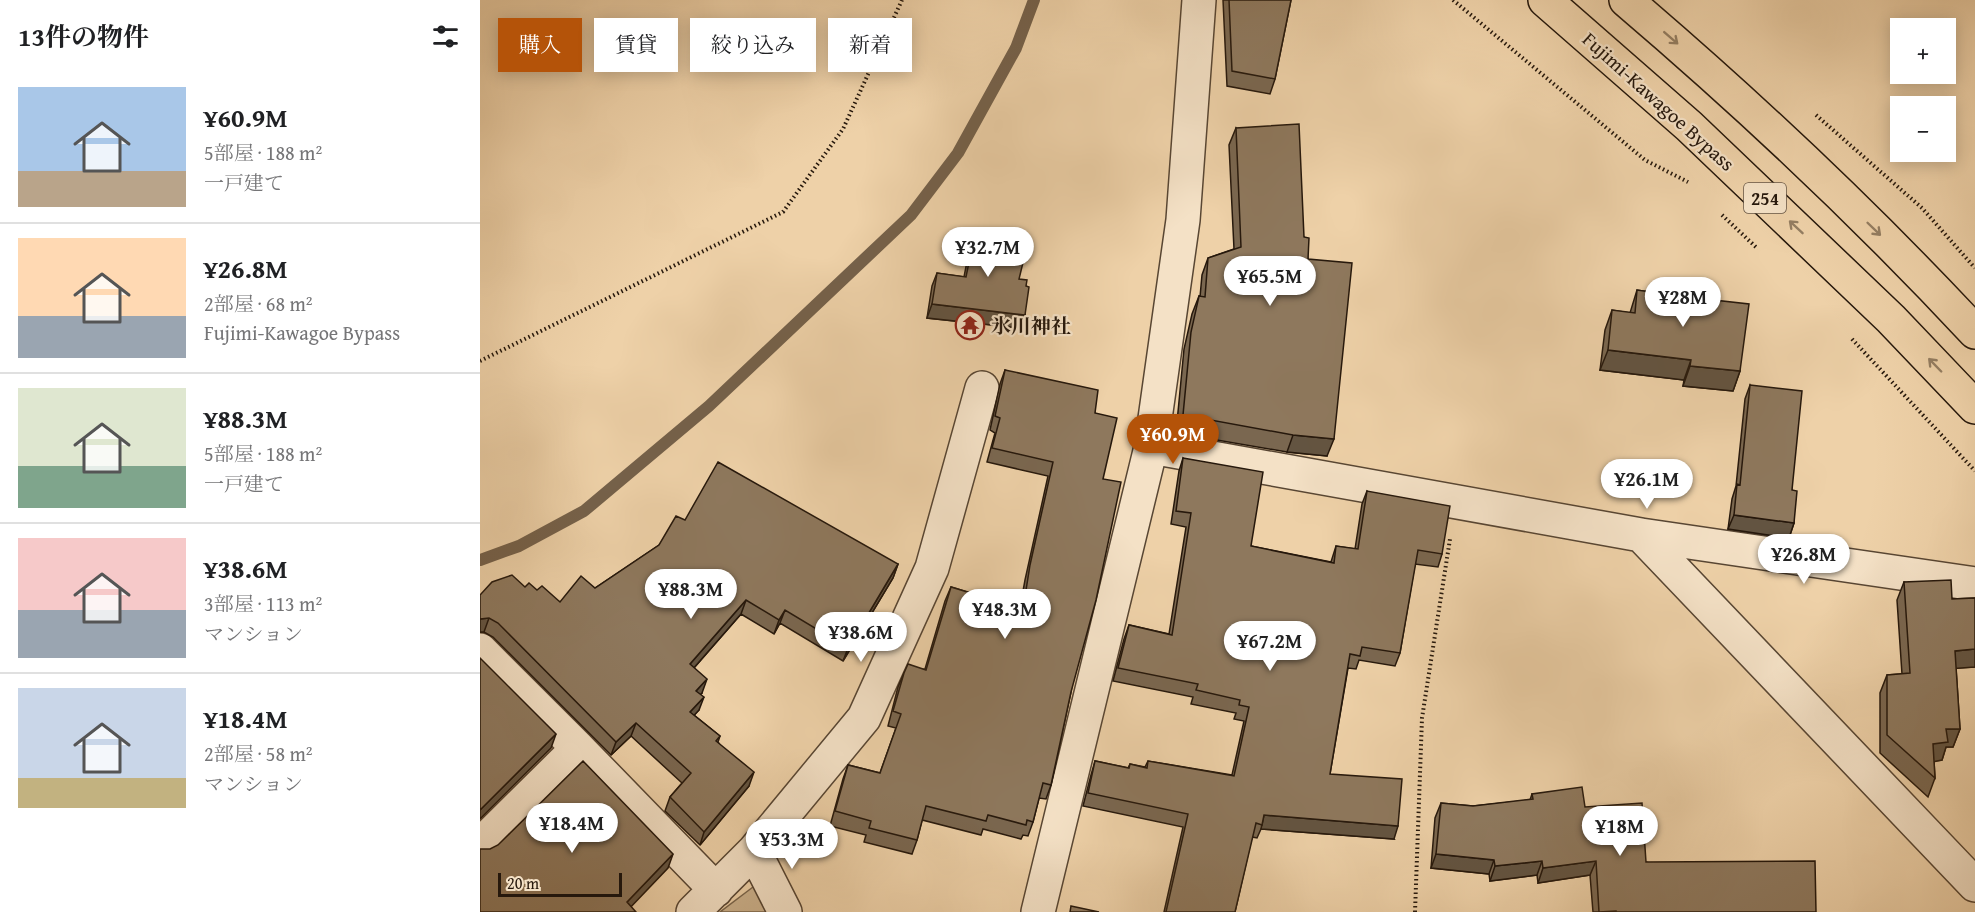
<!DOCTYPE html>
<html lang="ja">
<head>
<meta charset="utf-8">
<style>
	:root { --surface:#fff; --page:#f2f2f2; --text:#202124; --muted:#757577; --line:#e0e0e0; --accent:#b45309 }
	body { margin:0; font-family:"Gentium Book Plus","Noto Serif JP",serif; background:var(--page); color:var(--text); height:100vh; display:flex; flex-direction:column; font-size:22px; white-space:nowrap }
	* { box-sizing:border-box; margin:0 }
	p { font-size:20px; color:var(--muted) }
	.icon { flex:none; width:33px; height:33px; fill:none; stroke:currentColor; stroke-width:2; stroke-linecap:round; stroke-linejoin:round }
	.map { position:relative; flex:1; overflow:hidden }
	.panel { display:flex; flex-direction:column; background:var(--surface); width:480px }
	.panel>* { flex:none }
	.top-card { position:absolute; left:18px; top:18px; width:570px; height:54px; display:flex; gap:12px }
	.controls { position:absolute; left:1410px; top:18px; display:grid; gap:12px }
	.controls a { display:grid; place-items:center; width:66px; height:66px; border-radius:0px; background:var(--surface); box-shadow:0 3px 15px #0003; font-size:30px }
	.scale { position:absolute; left:18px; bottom:15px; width:124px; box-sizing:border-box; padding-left:6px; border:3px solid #26180c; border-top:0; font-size:16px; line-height:21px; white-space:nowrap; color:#26180c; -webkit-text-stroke:4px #f4e1c6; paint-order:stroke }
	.price { position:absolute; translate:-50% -51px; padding:0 14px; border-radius:21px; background:#fff; color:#222; font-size:20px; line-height:39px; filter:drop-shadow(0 2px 3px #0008) }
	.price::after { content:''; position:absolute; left:50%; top:36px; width:18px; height:14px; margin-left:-9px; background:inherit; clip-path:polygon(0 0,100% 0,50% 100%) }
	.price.on { background:var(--accent); color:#fff }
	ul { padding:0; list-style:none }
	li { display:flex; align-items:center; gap:18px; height:150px; padding:0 18px }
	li+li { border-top:2px solid var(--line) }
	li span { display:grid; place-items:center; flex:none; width:168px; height:120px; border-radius:0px; color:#555 }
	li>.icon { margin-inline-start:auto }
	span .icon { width:72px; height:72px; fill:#fffc; stroke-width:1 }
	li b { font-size:26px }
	h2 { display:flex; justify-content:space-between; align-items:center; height:72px; padding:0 18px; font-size:26px }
	.tag { padding:0 21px; border-radius:0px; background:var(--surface); box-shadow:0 3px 15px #0003; font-size:21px; line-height:54px }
	.tag.on { background:var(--accent); color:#fff }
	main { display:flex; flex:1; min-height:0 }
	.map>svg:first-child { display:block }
	.green { fill:#ccb28d; stroke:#79654c; stroke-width:1.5 }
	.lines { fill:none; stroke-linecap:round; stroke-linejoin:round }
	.stream { stroke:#75614a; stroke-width:12 }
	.minor-casing { stroke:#584633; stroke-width:36 }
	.highway-casing { stroke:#26180c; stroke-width:36 }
	.path { stroke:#26180c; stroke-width:4; stroke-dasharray:1.5 3; stroke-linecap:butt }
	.minor { stroke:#f4e1c6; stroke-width:33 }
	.highway { stroke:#eed1a8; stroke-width:33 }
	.wall { fill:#7a6750; stroke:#26180c; stroke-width:1.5 }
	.shaded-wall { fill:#635441; stroke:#26180c; stroke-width:1.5 }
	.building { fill:#8e785d; stroke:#26180c; stroke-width:1.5 }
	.oneway { stroke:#947e62 }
	.labels { text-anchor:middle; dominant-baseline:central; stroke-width:4.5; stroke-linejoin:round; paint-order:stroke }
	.shield { fill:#f4e1c6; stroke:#645444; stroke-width:1.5 }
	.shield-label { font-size:18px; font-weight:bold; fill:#26180c }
	.street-label { font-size:20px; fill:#26180c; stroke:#f4e1c6 }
	.poi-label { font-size:20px; font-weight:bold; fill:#26180c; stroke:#f4e1c6; text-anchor:start }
</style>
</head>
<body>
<main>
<section class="panel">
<h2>13件の物件<svg class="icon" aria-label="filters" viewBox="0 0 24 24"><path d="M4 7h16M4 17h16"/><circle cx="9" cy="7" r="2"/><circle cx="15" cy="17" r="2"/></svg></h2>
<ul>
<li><span style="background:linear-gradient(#a9c7e8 70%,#b9a48a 0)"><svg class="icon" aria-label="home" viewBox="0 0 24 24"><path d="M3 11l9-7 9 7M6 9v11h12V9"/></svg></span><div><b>¥60.9M</b><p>5部屋 · 188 m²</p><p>一戸建て</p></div></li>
<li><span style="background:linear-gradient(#ffd9b3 65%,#9aa5b1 0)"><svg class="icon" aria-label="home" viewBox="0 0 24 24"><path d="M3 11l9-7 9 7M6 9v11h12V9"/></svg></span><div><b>¥26.8M</b><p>2部屋 · 68 m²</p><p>Fujimi-Kawagoe Bypass</p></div></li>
<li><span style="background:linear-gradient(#dfe7d0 65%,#7fa58c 0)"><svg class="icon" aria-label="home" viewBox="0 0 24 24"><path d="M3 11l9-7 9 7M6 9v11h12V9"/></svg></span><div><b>¥88.3M</b><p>5部屋 · 188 m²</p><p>一戸建て</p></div></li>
<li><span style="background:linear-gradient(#f6c9c9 60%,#9aa5b1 0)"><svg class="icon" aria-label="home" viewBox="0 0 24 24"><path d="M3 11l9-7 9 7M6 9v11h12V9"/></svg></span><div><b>¥38.6M</b><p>3部屋 · 113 m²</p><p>マンション</p></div></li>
<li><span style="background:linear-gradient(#c9d6e8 75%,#c2b280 0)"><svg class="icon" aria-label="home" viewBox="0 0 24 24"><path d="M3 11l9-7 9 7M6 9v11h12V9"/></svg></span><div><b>¥18.4M</b><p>2部屋 · 58 m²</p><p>マンション</p></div></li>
</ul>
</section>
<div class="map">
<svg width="1495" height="912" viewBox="0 0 1495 912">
	<rect width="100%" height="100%" fill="#eed1a8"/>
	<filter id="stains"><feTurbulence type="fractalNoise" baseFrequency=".00333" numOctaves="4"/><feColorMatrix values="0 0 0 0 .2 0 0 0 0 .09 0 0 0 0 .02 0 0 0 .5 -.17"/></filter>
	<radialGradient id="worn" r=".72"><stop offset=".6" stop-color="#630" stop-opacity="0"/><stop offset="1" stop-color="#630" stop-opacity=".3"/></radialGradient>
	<!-- green -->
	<path class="green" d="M273,887L280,890L289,912H240Z"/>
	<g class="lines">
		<!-- stream -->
		<path class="stream" d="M0,560L39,546L104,511L229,406L431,215L478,153L536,48L554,0"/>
		<!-- minor casing -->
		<g class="minor-casing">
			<path id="minor" d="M671,447L1161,535L1495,885
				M1161,535L1495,584
				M0,650L98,748
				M0,845L98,748L236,890
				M274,851L305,912
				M213,912L274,851L384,718L452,568L502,388
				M558,912L671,447L703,220L719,0"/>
		</g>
		<!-- highway casing -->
		<g class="highway-casing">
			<path id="highway" d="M1065,0L1209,126L1411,319L1495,407
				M1146,0C1268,104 1386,215 1495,332"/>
		</g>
		<!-- path -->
		<path class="path" d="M973,0L1165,160L1208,182
			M1336,115L1442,208L1495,268
			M1242,215L1278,249
			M1372,339L1495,471
			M0,361L303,212L363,129L422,0
			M935,912L942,718L970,539"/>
		<!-- minor -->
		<use href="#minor" class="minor"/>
		<!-- highway -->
		<use href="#highway" class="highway"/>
	</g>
	<!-- wall -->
	<path class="wall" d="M743,0H811L795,79L790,94L747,86Z
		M756,128L824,237L828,259L847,456L807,452L696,433L704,349L712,314L719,296L720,297L722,275L728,258L754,249L749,145Z
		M495,233L546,286L545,315L540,328L447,318L452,286L457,273L484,277L490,246Z
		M1186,285L1234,300L1260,371L1253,391L1203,386L1204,380L1120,370L1125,330L1132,310L1150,313L1157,290L1183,294Z
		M525,370L615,413L623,479L591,692L571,785L566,799L559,798L553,822L548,836L543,835L541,839L503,829L501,835L442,820L437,840L432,854L384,842L386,835L350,826L363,779L368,765L400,773L416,728L408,726L418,687L424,673L445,669L465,601L471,587L540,608L545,580L568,476L507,462L515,433L510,430L520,384Z
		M1270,385L1312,490L1314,523L1309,538L1248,529L1252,499L1256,486L1265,399Z
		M703,458L771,546L851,562L856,546L875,549L882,504L887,491L962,554L958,567L935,564L920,653L915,666L879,660L876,669L868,668L850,774L914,839L781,829L777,838L772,837L755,912H684L703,827L603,806L611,775L615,761L648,768L650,764L665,767L668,761L752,775L764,721L754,719L756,713L711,704L713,697L633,681L644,639L649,625L689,634L706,527L691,524L699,471Z
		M205,520L418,564L413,578L363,661L300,623L294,634L261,614L214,668L222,693L220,694L219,710L214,715L240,736L238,742L269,786L220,845L185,811L190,797L202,783L151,736L131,755L13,637L4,632H0V595L45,587L57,590L80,602L115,588L179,545Z
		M1424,582L1472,599L1495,598V667L1476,668L1480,729L1473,747H1466L1462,760L1454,761L1455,778L1448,797L1400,753V693L1407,675L1422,674L1417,600Z
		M1052,794L1105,807L1166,862L1336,912H1113L1110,875L1058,883L1057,875L1010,881L1009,874L951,868L955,818L961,803L993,806L1050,800Z"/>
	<!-- shaded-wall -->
	<path class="shaded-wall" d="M452,304L545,315L540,328L447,318Z
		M1128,350L1211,360L1204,380L1120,370Z
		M1210,366L1260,371L1253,391L1203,386Z
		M813,435L854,439L847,456L807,452Z
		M1254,515L1314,523L1309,538L1248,529Z
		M418,564L413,578L363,661L368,648Z
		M266,600L261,614L205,678L210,664Z
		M305,610L300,623L294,634L299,620Z
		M9,618L4,632H0V619Z
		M1495,649V667L1468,669L1475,651Z
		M227,679L222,693L211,704L216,691Z
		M224,697L219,710L205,725L210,712Z
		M156,723L151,736L131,755L136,742Z
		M1466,729H1480L1473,747H1466L1462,760L1447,763L1453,744Z
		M76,734L71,748L0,819V810Z
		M274,772L269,786L220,845L224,832Z
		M784,815L918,826L914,839L781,829Z
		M193,854L188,868L146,912L147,902Z
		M956,854L1014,860L1009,874L951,868Z
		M1062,861L1057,875L1010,881L1015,866Z
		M1116,861L1110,875L1058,883L1063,868Z"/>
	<!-- building -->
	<path class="building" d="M749,0H811L795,79L752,71Z
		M819,124L824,237L829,238L828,259L872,263L854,439L813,435L703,415L711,332L719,296L725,297L728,258L761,247L756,128Z
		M495,233L548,242L539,279L547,280L546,286L549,287L545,315L452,304L457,273L486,277Z
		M1186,285L1235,290L1234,300L1269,304L1260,371L1210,366L1211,360L1128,350L1132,310L1155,313L1157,290L1185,294Z
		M525,370L618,390L615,413L637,418L623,479L641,482L616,600L591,692L571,785L563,783L553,822L547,820L546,825L508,815L506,821L446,806L437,840L389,828L391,821L355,811L368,765L400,773L421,714L413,711L424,673L428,664L446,670L471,587L543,609L550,565L573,462L512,448L520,418L515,416Z
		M1270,385L1322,391L1312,490L1317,491L1314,523L1254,515L1257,484L1260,485Z
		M703,458L783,472L771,546L854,563L856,546L878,549L887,491L970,506L962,554L938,550L920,653L882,647L880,656L870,654L850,774L922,779L918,826L784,815L782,825L776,823L755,912H686L708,814L608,793L615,761L649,768L650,764L667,768L668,761L754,776L769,707L759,705L760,700L716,690L718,684L638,668L649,625L692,635L711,513L696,511Z
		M238,462L418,564L368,648L305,610L299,620L266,600L210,664L227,679L216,691L224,697L210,712L240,736L236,741L274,772L224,832L190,797L211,773L156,723L136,742L18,623L9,618L0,619V595L12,582L32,575L45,587L49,583L57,590L62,586L80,602L101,576L115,588L179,545L196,516L205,520Z
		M1471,580L1472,599L1495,598V649L1475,651L1480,729H1466L1468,742L1453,744L1455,778L1407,735V675L1430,673L1424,582Z
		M0,658L76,734L0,810Z
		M103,761L193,854L147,902L156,912H0V849H10L18,845Z
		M1102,787L1105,807L1162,803L1166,862L1335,861L1336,912H1136V911L1119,912L1116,861L1063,868L1062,861L1015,866L1014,860L956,854L961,803L993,806L1053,799L1052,794Z
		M591,906L619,912H590Z"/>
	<!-- one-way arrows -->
	<defs><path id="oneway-shaft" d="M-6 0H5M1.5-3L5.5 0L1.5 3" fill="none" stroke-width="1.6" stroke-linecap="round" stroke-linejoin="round" transform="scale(1.5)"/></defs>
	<g class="oneway">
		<use href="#oneway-shaft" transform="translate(1191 38) rotate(41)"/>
		<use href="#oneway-shaft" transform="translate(1316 227) rotate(-137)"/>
		<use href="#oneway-shaft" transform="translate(1394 229) rotate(44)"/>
		<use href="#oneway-shaft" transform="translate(1455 365) rotate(-134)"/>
	</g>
	<!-- icons -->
	<defs>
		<g id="temple-ring" transform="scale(1.5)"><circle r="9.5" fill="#f4e1c6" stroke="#8f2418" stroke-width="1.5"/><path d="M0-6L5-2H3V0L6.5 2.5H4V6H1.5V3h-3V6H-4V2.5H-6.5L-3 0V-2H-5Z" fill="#8f2418"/></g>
	</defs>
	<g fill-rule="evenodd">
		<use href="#temple-ring" x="490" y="325"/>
	</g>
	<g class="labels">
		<!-- shield labels -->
		<rect class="shield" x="1264" y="183" width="42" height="30" rx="4.5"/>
		<g class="shield-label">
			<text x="1285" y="198">254</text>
		</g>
		<!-- street labels -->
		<g class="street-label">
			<text transform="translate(1179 101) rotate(42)">Fujimi-Kawagoe Bypass</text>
		</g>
		<!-- poi labels -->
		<g class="poi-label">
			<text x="511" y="325">氷川神社</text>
		</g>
	</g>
	<rect width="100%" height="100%" filter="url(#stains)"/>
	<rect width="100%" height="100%" fill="url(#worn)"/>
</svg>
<div class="controls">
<a>+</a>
<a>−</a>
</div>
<div class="scale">20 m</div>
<b class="price" style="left:508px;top:278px">¥32.7M</b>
<b class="price" style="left:790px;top:307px">¥65.5M</b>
<b class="price" style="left:1203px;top:328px">¥28M</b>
<b class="price on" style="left:693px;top:465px">¥60.9M</b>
<b class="price" style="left:1167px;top:510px">¥26.1M</b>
<b class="price" style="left:1324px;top:585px">¥26.8M</b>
<b class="price" style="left:211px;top:620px">¥88.3M</b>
<b class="price" style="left:525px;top:640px">¥48.3M</b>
<b class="price" style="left:381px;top:663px">¥38.6M</b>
<b class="price" style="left:790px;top:672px">¥67.2M</b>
<b class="price" style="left:92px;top:854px">¥18.4M</b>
<b class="price" style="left:1140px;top:857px">¥18M</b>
<b class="price" style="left:312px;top:870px">¥53.3M</b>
<div class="top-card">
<a class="tag on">購入</a>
<a class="tag">賃貸</a>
<a class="tag">絞り込み</a>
<a class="tag">新着</a>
</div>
</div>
</main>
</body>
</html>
